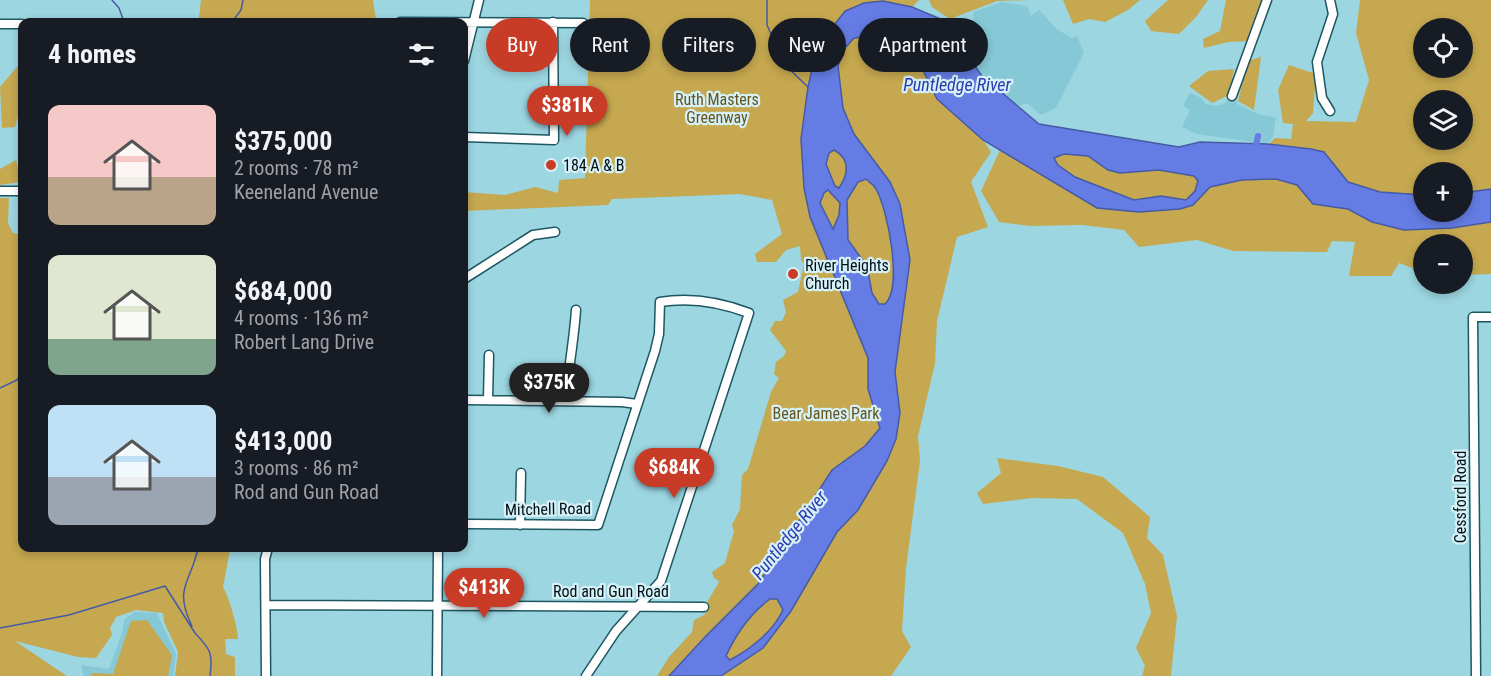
<!DOCTYPE html>
<html lang="en">
<head>
<meta charset="utf-8">
<style>
	:root { --surface:#171b24; --page:#242831; --text:#f1f3f6; --muted:#9ea1a6; --accent:#c83c27 }
	body { margin:0; font-family:"Roboto Condensed",sans-serif; background:var(--page); color:var(--text); height:100vh; display:flex; flex-direction:column; font-size:22px; white-space:nowrap }
	* { box-sizing:border-box; margin:0 }
	p { font-size:20px; color:var(--muted) }
	.icon { flex:none; width:33px; height:33px; fill:none; stroke:currentColor; stroke-width:2; stroke-linecap:round; stroke-linejoin:round }
	.map { position:relative; flex:1; overflow:hidden }
	.side { position:absolute; left:18px; top:18px; width:450px; height:534px; display:flex; flex-direction:column; background:var(--surface); border-radius:12px; box-shadow:0 3px 9px #0003 }
	.side>* { flex:none }
	.hud { position:absolute; left:486px; top:18px; width:570px; height:54px; display:flex; gap:12px }
	.fabs { position:absolute; left:1413px; top:18px; display:grid; gap:12px }
	.fabs a { display:grid; place-items:center; width:60px; height:60px; border-radius:50%; background:var(--surface); box-shadow:0 3px 9px #0003; font-size:30px }
	.price { position:absolute; translate:-50% -51px; padding:0 14px; border-radius:21px; background:var(--accent); color:#fff; font-size:20px; line-height:39px; filter:drop-shadow(0 2px 3px #0008) }
	.price::after { content:''; position:absolute; left:50%; top:36px; width:18px; height:14px; margin-left:-9px; background:inherit; clip-path:polygon(0 0,100% 0,50% 100%) }
	.price.selected { background:#222; color:#fff }
	ul { padding:0; list-style:none }
	li { display:flex; align-items:center; gap:18px; height:150px; padding:0 30px }
	li span { display:grid; place-items:center; flex:none; width:168px; height:120px; border-radius:12px; color:#555 }
	li>.icon { margin-inline-start:auto }
	span .icon { width:72px; height:72px; fill:#fffc; stroke-width:1 }
	li b { font-size:26px }
	h2 { display:flex; justify-content:space-between; align-items:center; height:72px; padding:0 30px; font-size:26px }
	.pill { padding:0 21px; border-radius:27px; background:var(--surface); box-shadow:0 3px 9px #0003; font-size:21px; line-height:54px }
	.pill.selected { background:var(--accent); color:#fff }
	.map>svg:first-child { display:block }
	.built { fill:#86c8d6 }
	.green { fill:#c5a84f; fill-rule:evenodd }
	.water { fill:#647ce3; stroke:#465ba5; stroke-width:1.5; fill-rule:evenodd }
	.lines { fill:none; stroke-linecap:round; stroke-linejoin:round }
	.stream { stroke:#465ba5; stroke-width:1.5 }
	.canal { stroke:#647ce3; stroke-width:6 }
	.minor-casing { stroke:#1e5762; stroke-width:11 }
	.minor { stroke:#fff; stroke-width:8 }
	.poi-dot { fill:#c83c27; stroke:#d5f1f7; stroke-width:2 }
	.labels { text-anchor:middle; dominant-baseline:central; stroke-width:4.5; stroke-linejoin:round; paint-order:stroke }
	.park-label { font-size:16px; fill:#65541e; stroke:#d5f1f7 }
	.poi-label { font-size:16px; fill:#000f13; stroke:#d5f1f7; text-anchor:start }
	.street-label { font-size:16px; fill:#000f13; stroke:#d5f1f7 }
	.water-label { font-size:18px; font-style:italic; fill:#2e38b0; stroke:#d5f1f7 }
</style>
</head>
<body>
<div class="map">
<svg width="1491" height="676" viewBox="0 0 1491 676">
	<rect width="100%" height="100%" fill="#9cd6e1"/>
	<!-- built -->
	<path class="built" d="M1002,2L1027,6L1031,16L1039,10L1057,29L1071,38L1077,36L1084,53L1056,108L1041,115L1027,103L1019,106L982,76L954,37V34L969,25V21L974,20L973,12Z
		M1190,93L1201,98L1206,104L1216,106L1224,104L1230,96L1234,97L1237,104L1260,115L1276,117L1273,137L1267,144L1197,134L1182,127L1190,110L1183,106Z
		M134,612L157,613L176,654L173,676H84L81,665L109,669L123,630L124,620Z"/>
	<!-- green -->
	<path class="green" d="M201,0H373L376,20L375,22H210V20L199,18Z
		M590,0H919L912,7L883,1L864,3L808,87L801,139L804,188L810,217L873,346L884,419L880,437L738,609H733L669,676H657L669,657L692,632L694,620L704,615L710,608L704,607L718,584L719,581L714,578L712,572L725,563L734,531L732,525L740,509L742,475L748,469L771,392L779,378L774,374L776,362L784,356L786,351L770,330L775,321H782L786,312L783,300L798,292L804,264L801,260L800,246L786,250L776,262H757L755,254L782,234L772,200L740,194L612,199L608,205L464,211V192L505,195L535,187L558,193L559,180L585,178Z
		M929,0H1030L997,1L950,19L932,7Z
		M1063,0H1140L1128,10L1105,22L1089,19L1073,24Z
		M1168,0H1208L1196,17L1179,34L1151,31L1145,21Z
		M1226,0H1264L1253,22L1249,41L1228,42L1204,48L1203,39L1220,31Z
		M1360,0H1491V189L1463,193L1462,172H1424L1423,195L1380,192L1348,182L1324,152L1269,144L1275,138L1291,139L1293,124L1283,123L1278,90L1289,65L1316,74L1313,113L1306,121L1356,122L1369,80L1356,33ZM1424,28H1462V68H1424ZM1424,100H1462V140H1424Z
		M884,35L903,40L914,52L937,99L983,140L991,152L971,182L988,227L957,237L937,321L935,363L918,436L920,461L906,568L902,631L911,647L891,676H721L730,669L726,656C734,639 752,608 768,600C777,596 791,595 800,593L837,532L858,510L887,461L900,413L895,372L910,260L900,204L890,182L854,134L843,108L838,66L845,48L854,38Z
		M1261,57L1254,110L1238,101L1248,61Z
		M22,61V100L15,127L2,128L0,87Z
		M1234,69L1229,95L1212,103L1189,86L1208,71Z
		M834,150C851,159 848,175 839,189L835,187L826,164L829,153Z
		M1000,150L1097,208L1139,212L1193,205L1210,187L1242,180L1276,179L1297,185L1313,204L1348,209L1372,222L1452,228L1491,222V274L1463,275L1462,244H1424L1423,272L1399,263L1391,276H1349L1355,242L1332,241L1327,252L1233,251L1197,240L1139,247L1124,230L1082,225L1030,226L999,222L981,191Z
		M1064,154L1088,156L1108,170L1120,173L1159,170L1195,176L1198,180L1195,191L1186,200L1161,196L1134,200L1075,177L1058,165L1054,158Z
		M16,160L21,182L0,185V169Z
		M866,179C870,182 874,186 877,189C888,210 903,287 885,304H879L872,294L867,266L848,240L847,200L858,182Z
		M828,190L840,203L839,215L833,230L820,203L824,193Z
		M0,198H9L8,223L13,233L22,235V548H228L230,550L223,587C229,597 238,628 238,639H225L226,654L235,657V676H175L178,652L164,622L163,613L136,610L116,617L110,628L112,635L96,658L78,657L15,641L67,676H0Z
		M997,458L1058,466L1103,477L1150,517L1147,538L1163,555L1177,616L1171,676H1142L1145,666L1136,648L1151,613L1145,584L1123,533L1077,499L1032,498L983,504L977,493L1001,473Z
		M147,620L172,655L168,676H92L91,673L113,674L131,621Z"/>
	<!-- water -->
	<path class="water" d="M883,1L912,7L948,22L954,37L982,76L1039,124L1179,147L1200,142L1267,144L1311,149L1324,152L1348,182L1380,192L1423,195L1424,212H1462L1463,193L1491,189V222L1452,228L1404,230L1372,222L1348,209L1313,204L1297,185L1276,179L1242,180L1210,187L1193,205L1180,209L1139,212L1097,208L983,140L937,99L914,52L903,40L884,35L854,38L845,48L838,66L843,108L854,134L890,182L900,204L910,260L895,372L900,413L896,439L887,461L858,510L837,532L791,611L763,648L721,676H669L705,637L758,584L832,470L865,446L880,428L868,389V358L810,217L804,188L801,139L808,87L817,47L845,11L864,3ZM834,150C851,159 848,175 839,188L835,186L826,164L829,153ZM1064,154L1088,156L1108,170L1120,173L1159,170L1194,176L1198,181L1195,191L1186,200L1161,196L1134,200L1075,177L1058,165L1054,158ZM866,179C869,182 874,185 876,189C888,210 903,288 885,304H879L872,293L867,266L848,240L847,200L858,182ZM828,190L840,203L839,215L833,229L820,203L824,193ZM770,599H777L783,610C772,633 752,648 730,660L726,656C736,634 751,613 770,599Z"/>
	<g class="lines">
		<!-- stream -->
		<path class="stream" d="M112,0L119,8L124,22
			M767,0V25L784,64L808,87
			M232,22L241,10L243,0
			M0,388L17,380L22,372
			M192,626C173,587 191,583 198,548
			M0,628L69,615L165,586L195,633
			M195,633C211,650 213,653 210,676"/>
		<!-- canal -->
		<path class="canal" d="M1255,150L1258,136"/>
		<!-- minor casing -->
		<g class="minor-casing">
			<path id="minor" d="M400,22L583,23
				M0,24H22
				M464,61L479,0
				M1232,96L1267,0
				M1330,111L1322,98L1317,62L1333,14L1330,0
				M464,137L554,140L553,22
				M0,191H22
				M464,279L533,235L555,232
				M464,400L622,402L637,404
				M488,400L489,355
				M566,401C568,370 574,340 576,310
				M464,524L598,525L655,351L659,334L660,302C691,297 720,302 749,313L661,581L616,631L586,676
				M520,525L521,473
				M266,605L704,607
				M266,676L265,559L268,548
				M437,676L438,548
				M1476,676L1473,317H1491"/>
		</g>
		<!-- minor -->
		<use href="#minor" class="minor"/>
	</g>
	<!-- markers -->
	<g class="poi-dot">
		<circle cx="551" cy="165" r="6"/>
		<circle cx="793" cy="274" r="6"/>
	</g>
	<g class="labels">
		<!-- park labels -->
		<g class="park-label">
			<text x="717" y="99">Ruth Masters<tspan x="717" dy="18">Greenway</tspan></text>
			<text x="826" y="413">Bear James Park</text>
		</g>
		<!-- poi labels -->
		<g class="poi-label">
			<text x="563" y="165">184 A &amp; B</text>
			<text x="805" y="265">River Heights<tspan x="805" dy="18">Church</tspan></text>
		</g>
		<!-- street labels -->
		<g class="street-label">
			<text transform="translate(1460 497) rotate(-90)">Cessford Road</text>
			<text transform="translate(548 509) rotate(-1)">Mitchell Road</text>
			<text x="611" y="591">Rod and Gun Road</text>
		</g>
		<!-- water labels -->
		<g class="water-label">
			<text x="957" y="84">Puntledge River</text>
			<text transform="translate(789 535) rotate(-51)">Puntledge River</text>
		</g>
	</g>
</svg>
<div class="fabs">
<a><svg class="icon" aria-label="locate" viewBox="0 0 24 24"><circle cx="12" cy="12" r="6"/><path d="M12 2v4M12 18v4M2 12h4M18 12h4"/></svg></a>
<a><svg class="icon" aria-label="layers" viewBox="0 0 24 24"><path d="M12 4l9 5-9 5-9-5zM3 14l9 5 9-5"/></svg></a>
<a>+</a>
<a>−</a>
</div>
<b class="price" style="left:567px;top:137px">$381K</b>
<b class="price selected" style="left:549px;top:414px">$375K</b>
<b class="price" style="left:674px;top:499px">$684K</b>
<b class="price" style="left:484px;top:619px">$413K</b>
<div class="hud">
<a class="pill selected">Buy</a>
<a class="pill">Rent</a>
<a class="pill">Filters</a>
<a class="pill">New</a>
<a class="pill">Apartment</a>
</div>
<section class="side">
<h2>4 homes<svg class="icon" aria-label="filters" viewBox="0 0 24 24"><path d="M4 7h16M4 17h16"/><circle cx="9" cy="7" r="2"/><circle cx="15" cy="17" r="2"/></svg></h2>
<ul>
<li><span style="background:linear-gradient(#f6c9c9 60%,#b9a48a 0)"><svg class="icon" aria-label="home" viewBox="0 0 24 24"><path d="M3 11l9-7 9 7M6 9v11h12V9"/></svg></span><div><b>$375,000</b><p>2 rooms · 78 m²</p><p>Keeneland Avenue</p></div></li>
<li><span style="background:linear-gradient(#dfe7d0 70%,#7fa58c 0)"><svg class="icon" aria-label="home" viewBox="0 0 24 24"><path d="M3 11l9-7 9 7M6 9v11h12V9"/></svg></span><div><b>$684,000</b><p>4 rooms · 136 m²</p><p>Robert Lang Drive</p></div></li>
<li><span style="background:linear-gradient(#bfe0f5 60%,#9aa5b1 0)"><svg class="icon" aria-label="home" viewBox="0 0 24 24"><path d="M3 11l9-7 9 7M6 9v11h12V9"/></svg></span><div><b>$413,000</b><p>3 rooms · 86 m²</p><p>Rod and Gun Road</p></div></li>
</ul>
</section>
</div>
</body>
</html>
